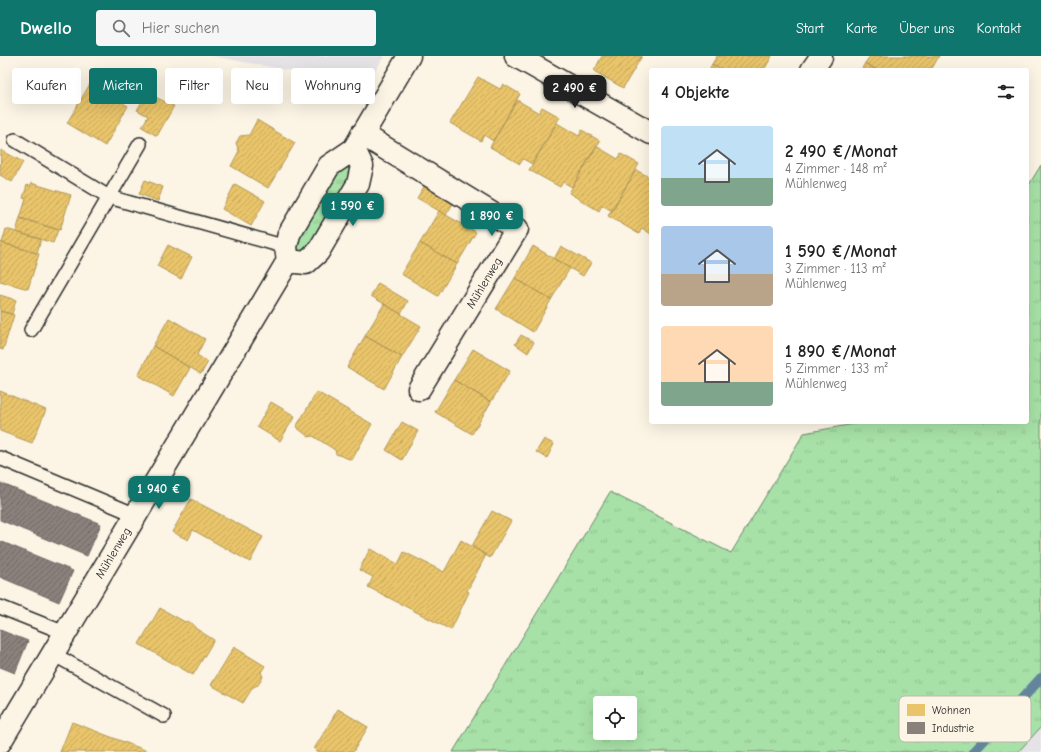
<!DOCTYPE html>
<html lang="de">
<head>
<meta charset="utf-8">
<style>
	:root { --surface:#fff; --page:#f6f6f6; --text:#222; --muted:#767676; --accent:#0f766e }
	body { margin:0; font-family:"Comic Neue",sans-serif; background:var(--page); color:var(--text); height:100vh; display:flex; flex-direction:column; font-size:15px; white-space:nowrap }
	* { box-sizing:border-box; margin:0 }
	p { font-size:13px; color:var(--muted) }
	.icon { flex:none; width:22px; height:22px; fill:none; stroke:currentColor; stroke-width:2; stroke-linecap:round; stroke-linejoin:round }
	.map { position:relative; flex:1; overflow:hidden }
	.sheet { position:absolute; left:649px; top:12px; width:380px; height:356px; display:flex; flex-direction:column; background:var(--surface); border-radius:4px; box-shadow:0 4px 16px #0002 }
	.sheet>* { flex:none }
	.banner { position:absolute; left:12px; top:12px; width:380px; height:36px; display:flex; gap:8px }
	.buttons { position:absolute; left:593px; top:640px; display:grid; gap:8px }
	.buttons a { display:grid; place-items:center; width:44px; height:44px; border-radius:4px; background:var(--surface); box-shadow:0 4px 16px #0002; font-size:20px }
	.price { position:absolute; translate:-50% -34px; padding:0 9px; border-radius:8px; background:var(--accent); color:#fff; font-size:13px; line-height:26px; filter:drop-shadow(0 1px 2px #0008) }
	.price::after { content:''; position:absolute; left:50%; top:24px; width:12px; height:9px; margin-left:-6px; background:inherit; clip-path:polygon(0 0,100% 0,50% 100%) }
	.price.on { background:#222; color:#fff }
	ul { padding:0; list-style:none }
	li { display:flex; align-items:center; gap:12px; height:100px; padding:0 12px }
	li span { display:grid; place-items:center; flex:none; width:112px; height:80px; border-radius:4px; color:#555 }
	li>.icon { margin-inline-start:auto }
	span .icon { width:48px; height:48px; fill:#fffc; stroke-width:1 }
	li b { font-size:17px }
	h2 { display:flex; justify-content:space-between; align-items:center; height:48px; padding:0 12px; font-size:17px }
	.chip { padding:0 14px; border-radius:4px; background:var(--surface); box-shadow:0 4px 16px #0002; font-size:14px; line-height:36px }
	.chip.on { background:var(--accent); color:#fff }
	header { display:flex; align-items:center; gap:24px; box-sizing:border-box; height:56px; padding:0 20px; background:var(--accent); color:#fff }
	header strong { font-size:19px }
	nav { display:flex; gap:22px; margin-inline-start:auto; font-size:14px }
	.search { width:280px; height:36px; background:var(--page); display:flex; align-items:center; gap:10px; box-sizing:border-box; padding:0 14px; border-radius:4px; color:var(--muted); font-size:15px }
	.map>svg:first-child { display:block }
	.built { fill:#e5e3e6 }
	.grass { fill:url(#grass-tufts); stroke:#698669; fill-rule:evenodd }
	.homes { fill:url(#homes-hatch); stroke:#b09657 }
	.industry { fill:url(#industry-hatch); stroke:#6e6764 }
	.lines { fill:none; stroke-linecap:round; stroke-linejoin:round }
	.stream { stroke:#63859c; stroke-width:10 }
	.service-casing { stroke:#2b2b2b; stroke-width:16 }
	.minor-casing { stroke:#2b2b2b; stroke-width:25 }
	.service { stroke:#fcf5e5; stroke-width:13 }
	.minor { stroke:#fcf5e5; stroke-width:22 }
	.labels { text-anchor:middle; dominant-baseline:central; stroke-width:4; stroke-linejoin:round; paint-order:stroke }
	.street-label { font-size:12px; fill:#2b2b2b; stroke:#fcf5e5 }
	.key { fill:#fcf5e5; stroke:#bdb8ad; stroke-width:1 }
	.key-label { font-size:11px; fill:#2b2b2b }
</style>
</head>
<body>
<header>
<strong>Dwello</strong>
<div class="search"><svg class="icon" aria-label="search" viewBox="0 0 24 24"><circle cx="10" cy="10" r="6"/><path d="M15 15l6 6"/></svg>Hier suchen</div>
<nav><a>Start</a><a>Karte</a><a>Über uns</a><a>Kontakt</a></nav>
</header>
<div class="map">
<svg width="1041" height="696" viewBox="0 0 1041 696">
	<defs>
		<pattern id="grass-tufts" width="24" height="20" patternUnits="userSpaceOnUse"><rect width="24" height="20" fill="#a7e1a7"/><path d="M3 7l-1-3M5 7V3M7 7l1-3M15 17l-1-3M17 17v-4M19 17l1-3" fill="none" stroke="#90c190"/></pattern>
		<pattern id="homes-hatch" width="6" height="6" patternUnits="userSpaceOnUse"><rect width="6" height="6" fill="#e9c46a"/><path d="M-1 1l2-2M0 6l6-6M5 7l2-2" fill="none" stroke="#c8a95c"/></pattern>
		<pattern id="industry-hatch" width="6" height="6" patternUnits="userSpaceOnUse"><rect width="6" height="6" fill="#8a817c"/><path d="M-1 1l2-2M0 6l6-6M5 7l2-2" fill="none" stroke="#716a66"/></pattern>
	</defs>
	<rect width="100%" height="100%" fill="#fcf5e5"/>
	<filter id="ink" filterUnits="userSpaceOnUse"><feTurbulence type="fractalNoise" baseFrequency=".025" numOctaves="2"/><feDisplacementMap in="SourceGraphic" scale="8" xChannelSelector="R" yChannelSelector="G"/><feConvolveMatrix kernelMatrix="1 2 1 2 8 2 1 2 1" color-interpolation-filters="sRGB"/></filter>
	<g filter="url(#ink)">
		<!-- built -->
		<path class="built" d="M211,0H384L367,29Z
			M1041,671V696H1018Z"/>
		<!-- grass -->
		<path class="grass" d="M1041,109V671L1018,696H453L610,436L731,497L804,377L865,366H1027V132ZM600,647H630V677H600Z
			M347,112L354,116L306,195L297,194L300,181L334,118Z"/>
		<!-- homes -->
		<path class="homes" d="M602,0H642L623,32L594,15Z
			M717,0H772L764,14H722L712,8Z
			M870,0H939L931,14H877L865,7Z
			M865,7L877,14H861Z
			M712,8L722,14H709Z
			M478,21L500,33L503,28L520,38L493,85L484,79L481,85L450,67Z
			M90,28L128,50L105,90L67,67Z
			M147,37L174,50L157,80L142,71L148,60L137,54Z
			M517,44L539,57L542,51L560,61L532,108L523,103L520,108L490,91Z
			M257,64L295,87L268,132L231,110L239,95L236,87L240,80L249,79Z
			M557,67L579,80L582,74L600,85L572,131L563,126L560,131L529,114Z
			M596,90L618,103L621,98L639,108L612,155L602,149L599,155L569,137Z
			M1,94L23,106L12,126L0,119Z
			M636,114L651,122V178L642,172L639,178L608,160Z
			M145,124L163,131L158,145L139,138Z
			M31,127L71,139L60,174L20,162L26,143L23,142L27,129L30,130Z
			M235,128L265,145L251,170L222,153Z
			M425,129L454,146L446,159L417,142Z
			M439,155L476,176L457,208L420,187Z
			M20,162L58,174L53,187L16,176Z
			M6,173L41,183L37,197L2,187Z
			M0,186L39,198L28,233L0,225Z
			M420,187L457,208L438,240L401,218Z
			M168,189L192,201L181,223L157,210Z
			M533,190L570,212L551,244L515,222Z
			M561,190L591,207L583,220L554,203Z
			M515,222L551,244L533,276L496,253Z
			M378,227L408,245L401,258L371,240Z
			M0,239L16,244L12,258L0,255Z
			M384,248L421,270L402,301L365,280Z
			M0,255L14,259L3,294L0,293Z
			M169,262L205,283L197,299L208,306L201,318L153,290Z
			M521,279L534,286L528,297L515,288Z
			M365,280L402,301L384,333L347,311Z
			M153,290L190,312L174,340L138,319Z
			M473,293L510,315L491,346L454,324Z
			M454,324L491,346L472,378L435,356Z
			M0,335L46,354L32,387L0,375Z
			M317,336L372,368L352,404L336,398L335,394L313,380L309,381L296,371Z
			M271,346L295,360L280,385L257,371Z
			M402,366L418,375L402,404L386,394Z
			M544,383L554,388L547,402L536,396Z
			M191,443L263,481L250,506L193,474L188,484L172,476Z
			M492,455L511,465L490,502L472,490Z
			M461,484L486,499L467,535L469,536L451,574L368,531L373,521L359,514L370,493L398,508L404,496L444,516Z
			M160,552L185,566L188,565L194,569L195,572L214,584L193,619L139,588Z
			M234,591L265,610L261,616L263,621L258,629L253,631L243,647L211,629Z
			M338,653L368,671L353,696H317L314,693Z
			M72,666L150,696H60Z"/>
		<!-- industry -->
		<path class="industry" d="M0,427L101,468L87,500L0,464Z
			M0,485L73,515L59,546L0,521Z
			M0,574L28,585L15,617L0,611Z"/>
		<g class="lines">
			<!-- stream -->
			<path class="stream" d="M973,696L1041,622"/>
			<!-- service casing -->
			<g class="service-casing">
				<path id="service" d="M15,84L109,141L140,88
					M31,274L109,141L286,191
					M0,402L136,459
					M0,551L65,577
					M53,598L164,660"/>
			</g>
			<!-- minor casing -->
			<g class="minor-casing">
				<path id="minor" d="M516,0L651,77
					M812,14L821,1
					M362,78L517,173L419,333
					M288,205L306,207L318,196L358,128L362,110L354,93
					M0,686L288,205L286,191L289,178L329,110L354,93L409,0"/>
			</g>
			<!-- service -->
			<use href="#service" class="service"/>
			<!-- minor -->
			<use href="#minor" class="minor"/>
		</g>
	</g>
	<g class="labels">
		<!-- street labels -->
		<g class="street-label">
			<text transform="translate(484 227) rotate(-59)">Mühlenweg</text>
			<text transform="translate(113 497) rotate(-59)">Mühlenweg</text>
		</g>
	</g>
	<!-- legend -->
	<rect x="899" y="640" width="132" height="46" rx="6" class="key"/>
	<rect x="907" y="648" width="18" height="12" fill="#e9c46a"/>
	<rect x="907" y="666" width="18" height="12" fill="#8a817c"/>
	<g class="key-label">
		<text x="932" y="658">Wohnen</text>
		<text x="932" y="676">Industrie</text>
	</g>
</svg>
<div class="buttons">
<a><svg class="icon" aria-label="locate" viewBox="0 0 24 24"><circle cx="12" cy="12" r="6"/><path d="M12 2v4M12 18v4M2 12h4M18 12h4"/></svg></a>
</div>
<b class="price on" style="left:575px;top:53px">2 490 €</b>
<b class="price" style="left:353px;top:171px">1 590 €</b>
<b class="price" style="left:492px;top:181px">1 890 €</b>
<b class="price" style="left:159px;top:454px">1 940 €</b>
<div class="banner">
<a class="chip">Kaufen</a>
<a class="chip on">Mieten</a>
<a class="chip">Filter</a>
<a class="chip">Neu</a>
<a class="chip">Wohnung</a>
</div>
<section class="sheet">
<h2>4 Objekte<svg class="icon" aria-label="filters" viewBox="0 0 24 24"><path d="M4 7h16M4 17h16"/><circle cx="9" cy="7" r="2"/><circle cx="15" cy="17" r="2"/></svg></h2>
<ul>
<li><span style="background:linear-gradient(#bfe0f5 65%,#7fa58c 0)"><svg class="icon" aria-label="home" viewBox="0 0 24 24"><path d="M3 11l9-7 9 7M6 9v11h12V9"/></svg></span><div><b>2 490 €/Monat</b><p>4 Zimmer · 148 m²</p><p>Mühlenweg</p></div></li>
<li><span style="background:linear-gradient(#a9c7e8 60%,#b9a48a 0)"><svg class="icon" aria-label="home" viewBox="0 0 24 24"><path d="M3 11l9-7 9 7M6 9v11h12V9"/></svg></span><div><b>1 590 €/Monat</b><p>3 Zimmer · 113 m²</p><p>Mühlenweg</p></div></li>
<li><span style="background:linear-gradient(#ffd9b3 70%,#7fa58c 0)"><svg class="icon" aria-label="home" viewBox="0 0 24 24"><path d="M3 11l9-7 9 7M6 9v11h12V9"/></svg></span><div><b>1 890 €/Monat</b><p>5 Zimmer · 133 m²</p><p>Mühlenweg</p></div></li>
</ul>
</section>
</div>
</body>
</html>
